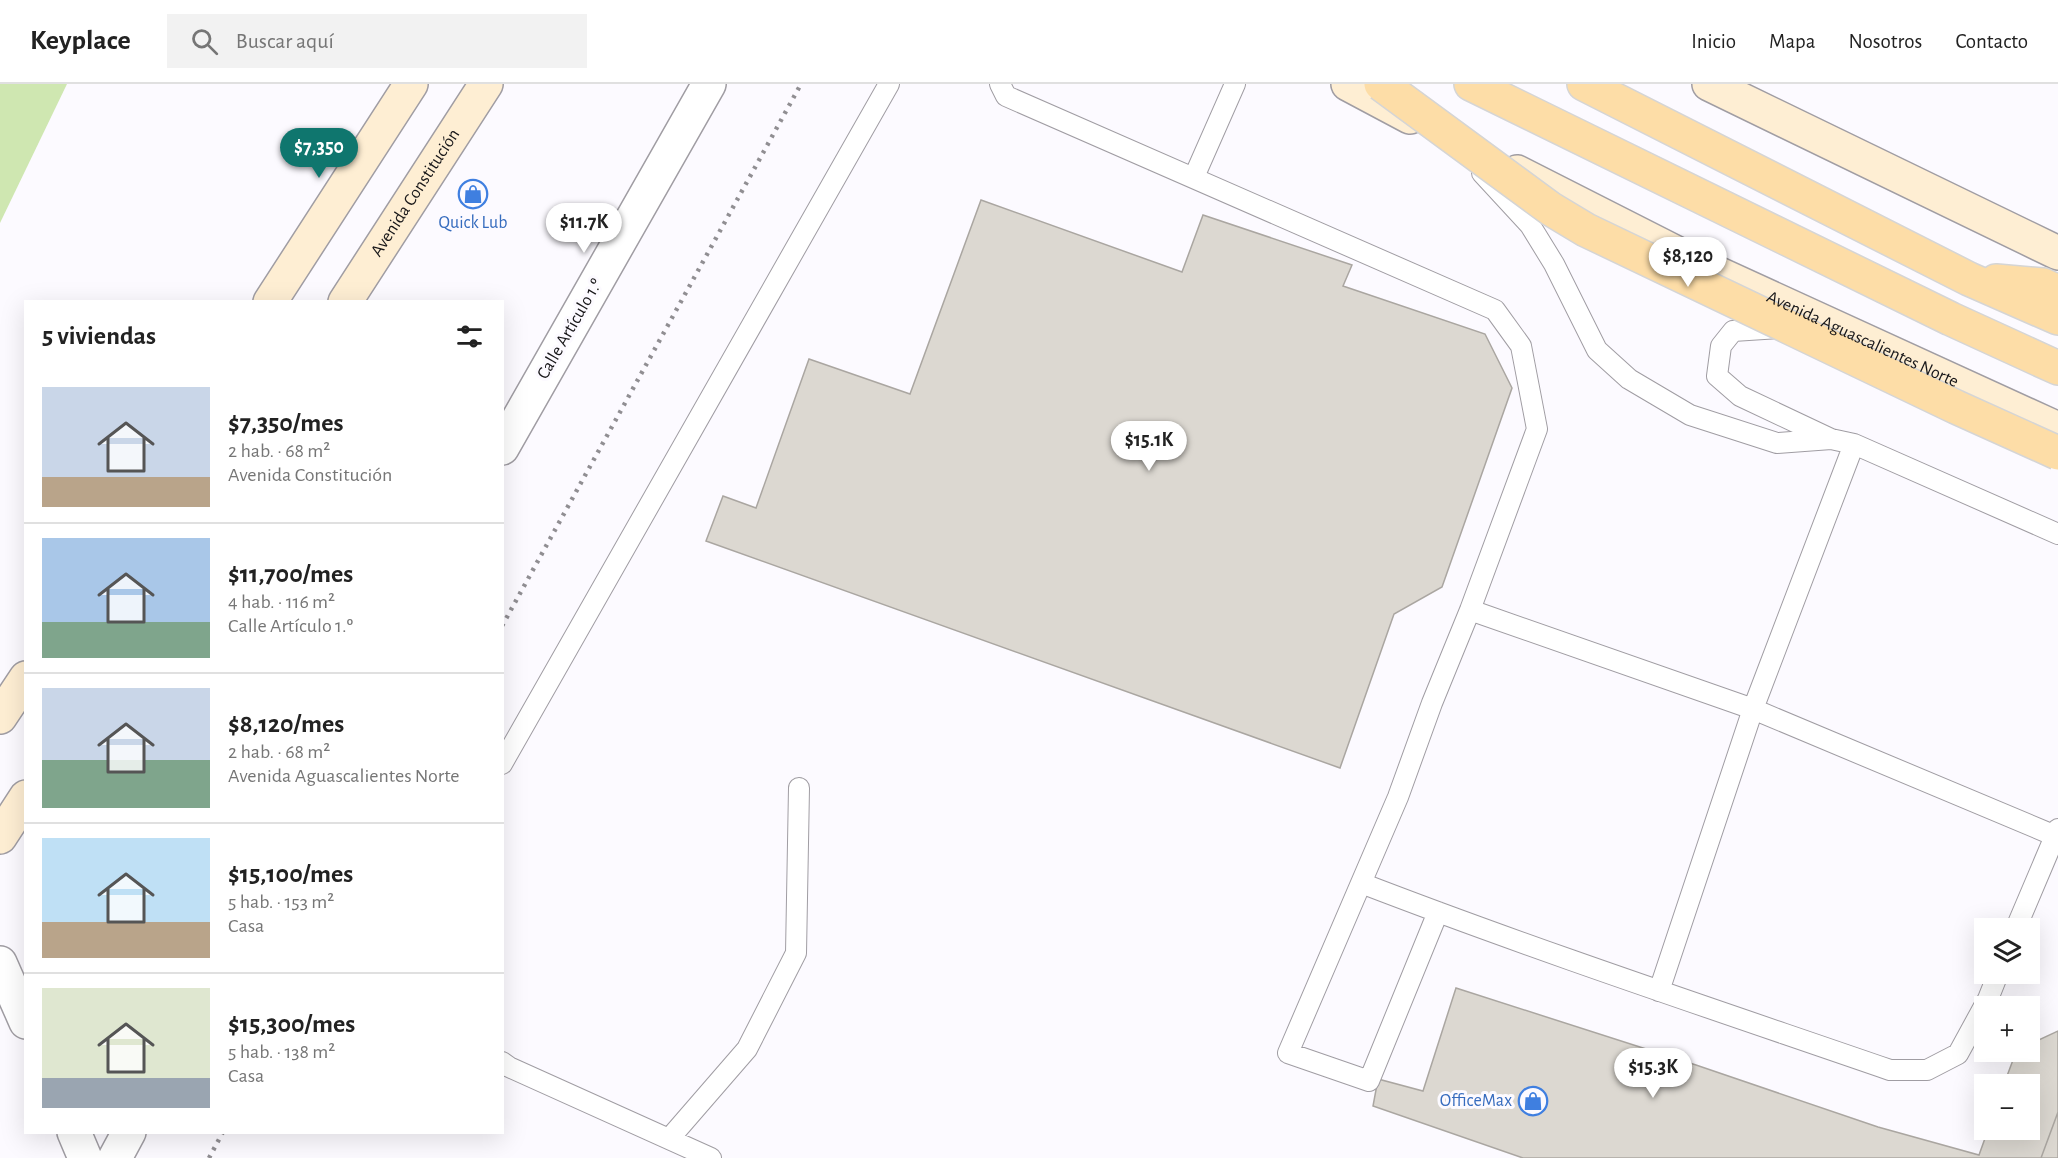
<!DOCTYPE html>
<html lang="es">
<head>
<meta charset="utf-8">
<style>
	:root { --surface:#fff; --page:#f2f2f2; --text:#222; --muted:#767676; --line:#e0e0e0; --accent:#0f766e }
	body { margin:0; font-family:"Alegreya Sans",sans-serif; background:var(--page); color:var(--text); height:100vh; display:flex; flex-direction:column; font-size:22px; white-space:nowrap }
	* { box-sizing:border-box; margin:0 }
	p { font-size:20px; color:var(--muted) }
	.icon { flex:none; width:33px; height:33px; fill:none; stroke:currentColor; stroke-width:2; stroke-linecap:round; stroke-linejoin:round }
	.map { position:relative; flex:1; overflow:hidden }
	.drawer { position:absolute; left:24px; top:216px; width:480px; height:834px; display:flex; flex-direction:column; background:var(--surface); border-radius:0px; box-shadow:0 6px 24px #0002 }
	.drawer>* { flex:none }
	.buttons { position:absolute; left:1974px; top:834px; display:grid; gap:12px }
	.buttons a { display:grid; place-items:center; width:66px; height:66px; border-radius:0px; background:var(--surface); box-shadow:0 6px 24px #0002; font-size:30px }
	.price { position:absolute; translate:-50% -51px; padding:0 14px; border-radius:21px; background:#fff; color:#222; font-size:20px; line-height:39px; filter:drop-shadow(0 2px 3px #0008) }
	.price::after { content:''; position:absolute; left:50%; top:36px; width:18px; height:14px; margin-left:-9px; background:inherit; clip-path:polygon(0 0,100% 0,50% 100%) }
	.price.on { background:var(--accent); color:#fff }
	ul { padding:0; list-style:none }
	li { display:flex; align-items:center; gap:18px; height:150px; padding:0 18px }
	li+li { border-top:2px solid var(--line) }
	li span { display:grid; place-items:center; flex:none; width:168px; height:120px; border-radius:0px; color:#555 }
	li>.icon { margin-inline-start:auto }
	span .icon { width:72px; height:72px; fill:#fffc; stroke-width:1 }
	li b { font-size:26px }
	h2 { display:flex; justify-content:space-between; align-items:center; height:72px; padding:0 18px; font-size:26px }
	header { display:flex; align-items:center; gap:36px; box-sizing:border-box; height:84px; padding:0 30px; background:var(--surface); border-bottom:2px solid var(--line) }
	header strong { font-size:28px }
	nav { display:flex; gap:33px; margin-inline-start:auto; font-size:21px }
	.search { width:420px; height:54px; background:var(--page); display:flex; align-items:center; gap:15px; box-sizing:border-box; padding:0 21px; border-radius:0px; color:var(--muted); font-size:22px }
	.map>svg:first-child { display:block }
	.green { fill:#cfe7b1 }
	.building { fill:#dcd8d1; stroke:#aaa6a1; stroke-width:1.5 }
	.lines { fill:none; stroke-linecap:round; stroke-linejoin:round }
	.service-casing { stroke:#a09da3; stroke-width:22 }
	.minor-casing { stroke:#a09da3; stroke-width:36 }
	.secondary-casing { stroke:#a09da3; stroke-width:36 }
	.primary-casing { stroke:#d5d5d5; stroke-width:36 }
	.service { stroke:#fff; stroke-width:20 }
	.minor { stroke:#fff; stroke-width:33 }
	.secondary { stroke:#feeed3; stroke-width:33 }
	.primary { stroke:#fddda7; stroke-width:33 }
	.rail { stroke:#908e92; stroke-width:4.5; stroke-dasharray:3 6; stroke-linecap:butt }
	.primary-bridge-casing { stroke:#d5d5d5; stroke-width:36; stroke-linecap:butt }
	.primary-bridge { stroke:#fddda7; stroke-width:33 }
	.labels { text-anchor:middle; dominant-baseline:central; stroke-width:6; stroke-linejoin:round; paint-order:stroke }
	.street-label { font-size:18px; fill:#171618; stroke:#fcfaff }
	.shop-label { font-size:18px; fill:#366cbe; stroke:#fcfaff }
</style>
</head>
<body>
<header>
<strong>Keyplace</strong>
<div class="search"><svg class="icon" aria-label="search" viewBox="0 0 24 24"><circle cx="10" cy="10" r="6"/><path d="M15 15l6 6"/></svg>Buscar aquí</div>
<nav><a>Inicio</a><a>Mapa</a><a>Nosotros</a><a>Contacto</a></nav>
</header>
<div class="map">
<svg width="2058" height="1074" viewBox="0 0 2058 1074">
	<rect width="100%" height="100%" fill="#fcfaff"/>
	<!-- green -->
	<path class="green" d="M0,0H67L0,139Z"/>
	<!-- building -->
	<path class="building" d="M981,116L1182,188L1203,131L1352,181L1343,202L1485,250L1512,304L1442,503L1394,530L1340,684L706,457L723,412L756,424L809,275L910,310Z
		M1456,904L1696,981L1878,1043L1979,1071L1988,1046H2030V1000H2004L2016,968H2030V960L2058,947V1028L2041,1074H1523L1373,1022L1378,995L1423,1007Z
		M2058,1028V1074H2041Z"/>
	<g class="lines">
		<!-- service casing -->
		<g class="service-casing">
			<path id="service" d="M1000,0L1006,12L1495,226L1521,262L1537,345L1470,526L1432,619L1398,713L1288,969L1369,997L1438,828
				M1482,89L1530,141L1554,180L1597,266L1629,295L1690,331L1777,359L1831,355
				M1194,93L1235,0
				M1780,244L1733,247L1721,262L1717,292L1740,312L1831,355L1854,360L2058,450
				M1470,526L1753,625L2058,753
				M502,680L889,0
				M1361,799C1535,866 1713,925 1890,986H1927L1958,970L1988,915L1998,890
				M2016,844L2058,745
				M1659,907L1753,625L1854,360
				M502,978L509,983L711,1074
				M669,1055L747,965L796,869L799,704"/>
		</g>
		<!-- minor casing -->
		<g class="minor-casing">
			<path id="minor" d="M502,364L709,0
				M0,879L26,938
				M74,1048L85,1074
				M115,1074L129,1048"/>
		</g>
		<!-- secondary casing -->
		<g class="secondary-casing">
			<g id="secondary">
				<path d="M1348,0L1410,33"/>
				<path d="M1709,0L2058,169"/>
				<path id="s1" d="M1517,88L1706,184L2058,345"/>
				<path d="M270,218L411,0"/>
				<path id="s2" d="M345,218L486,0"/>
				<path d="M0,633L26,594"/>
				<path d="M0,753L26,713"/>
			</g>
		</g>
		<!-- primary casing -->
		<g class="primary-casing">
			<path id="primary" d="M1471,0L1951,235L2058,284
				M1584,0L1969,195L2058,234
				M1996,197L2043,201L2058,208"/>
		</g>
		<!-- service -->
		<use href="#service" class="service"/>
		<!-- minor -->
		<use href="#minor" class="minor"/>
		<!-- secondary -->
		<use href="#secondary" class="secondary"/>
		<!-- primary -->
		<use href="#primary" class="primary"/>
		<!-- rail -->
		<path class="rail" d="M502,542L801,0
			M209,1074L223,1048"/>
		<!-- primary-bridge casing -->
		<g class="primary-bridge-casing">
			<path id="primary-bridge" d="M1381,0L1551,125L1586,146L1956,323L2058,369"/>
		</g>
		<!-- primary-bridge -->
		<use href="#primary-bridge" class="primary-bridge"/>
	</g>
	<!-- icons -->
	<defs>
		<g id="shop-ring" transform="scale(1.5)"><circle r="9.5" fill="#fcfaff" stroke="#3f7fe0" stroke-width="1.5"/><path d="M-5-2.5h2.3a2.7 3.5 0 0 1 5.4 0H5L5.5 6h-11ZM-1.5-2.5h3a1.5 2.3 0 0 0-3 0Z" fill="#3f7fe0"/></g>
	</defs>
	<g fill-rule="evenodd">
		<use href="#shop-ring" x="473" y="110"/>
		<use href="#shop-ring" x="1533" y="1017"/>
	</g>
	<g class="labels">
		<!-- street labels -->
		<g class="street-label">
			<text stroke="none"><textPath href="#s2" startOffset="130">Avenida Constitución</textPath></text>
			<text transform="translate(570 245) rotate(-60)">Calle Artículo 1.º</text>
			<text stroke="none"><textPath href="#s1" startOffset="384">Avenida Aguascalientes Norte</textPath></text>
		</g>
		<!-- shop labels -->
		<g class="shop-label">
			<text x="473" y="139">Quick Lub</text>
			<text x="1512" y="1017" text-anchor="end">OfficeMax</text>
		</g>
	</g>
</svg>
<div class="buttons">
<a><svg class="icon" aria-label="layers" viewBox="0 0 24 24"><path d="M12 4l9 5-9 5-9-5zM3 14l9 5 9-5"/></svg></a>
<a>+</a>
<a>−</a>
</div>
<b class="price on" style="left:319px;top:95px">$7,350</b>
<b class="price" style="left:584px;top:170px">$11.7K</b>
<b class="price" style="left:1688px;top:204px">$8,120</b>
<b class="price" style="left:1149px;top:388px">$15.1K</b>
<b class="price" style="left:1653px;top:1015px">$15.3K</b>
<section class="drawer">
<h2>5 viviendas<svg class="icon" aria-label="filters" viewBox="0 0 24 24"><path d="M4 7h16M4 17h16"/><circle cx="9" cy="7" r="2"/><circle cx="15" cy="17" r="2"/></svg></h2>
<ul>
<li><span style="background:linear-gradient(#c9d6e8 75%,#b9a48a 0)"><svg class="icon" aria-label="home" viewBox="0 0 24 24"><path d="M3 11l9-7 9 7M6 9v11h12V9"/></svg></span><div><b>$7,350/mes</b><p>2 hab. · 68 m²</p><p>Avenida Constitución</p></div></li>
<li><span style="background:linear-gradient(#a9c7e8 70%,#7fa58c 0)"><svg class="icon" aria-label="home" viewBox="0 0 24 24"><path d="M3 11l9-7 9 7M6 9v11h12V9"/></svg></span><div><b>$11,700/mes</b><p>4 hab. · 116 m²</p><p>Calle Artículo 1.º</p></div></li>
<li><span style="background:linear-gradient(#c9d6e8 60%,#7fa58c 0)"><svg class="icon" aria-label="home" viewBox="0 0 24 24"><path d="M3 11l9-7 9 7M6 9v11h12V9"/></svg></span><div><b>$8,120/mes</b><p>2 hab. · 68 m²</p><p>Avenida Aguascalientes Norte</p></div></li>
<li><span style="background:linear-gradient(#bfe0f5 70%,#b9a48a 0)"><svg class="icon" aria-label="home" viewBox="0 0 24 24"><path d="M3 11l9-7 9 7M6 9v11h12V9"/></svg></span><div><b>$15,100/mes</b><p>5 hab. · 153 m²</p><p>Casa</p></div></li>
<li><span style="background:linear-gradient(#dfe7d0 75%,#9aa5b1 0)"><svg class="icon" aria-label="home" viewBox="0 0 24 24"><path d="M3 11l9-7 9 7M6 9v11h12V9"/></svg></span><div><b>$15,300/mes</b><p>5 hab. · 138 m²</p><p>Casa</p></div></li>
</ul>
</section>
</div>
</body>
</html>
